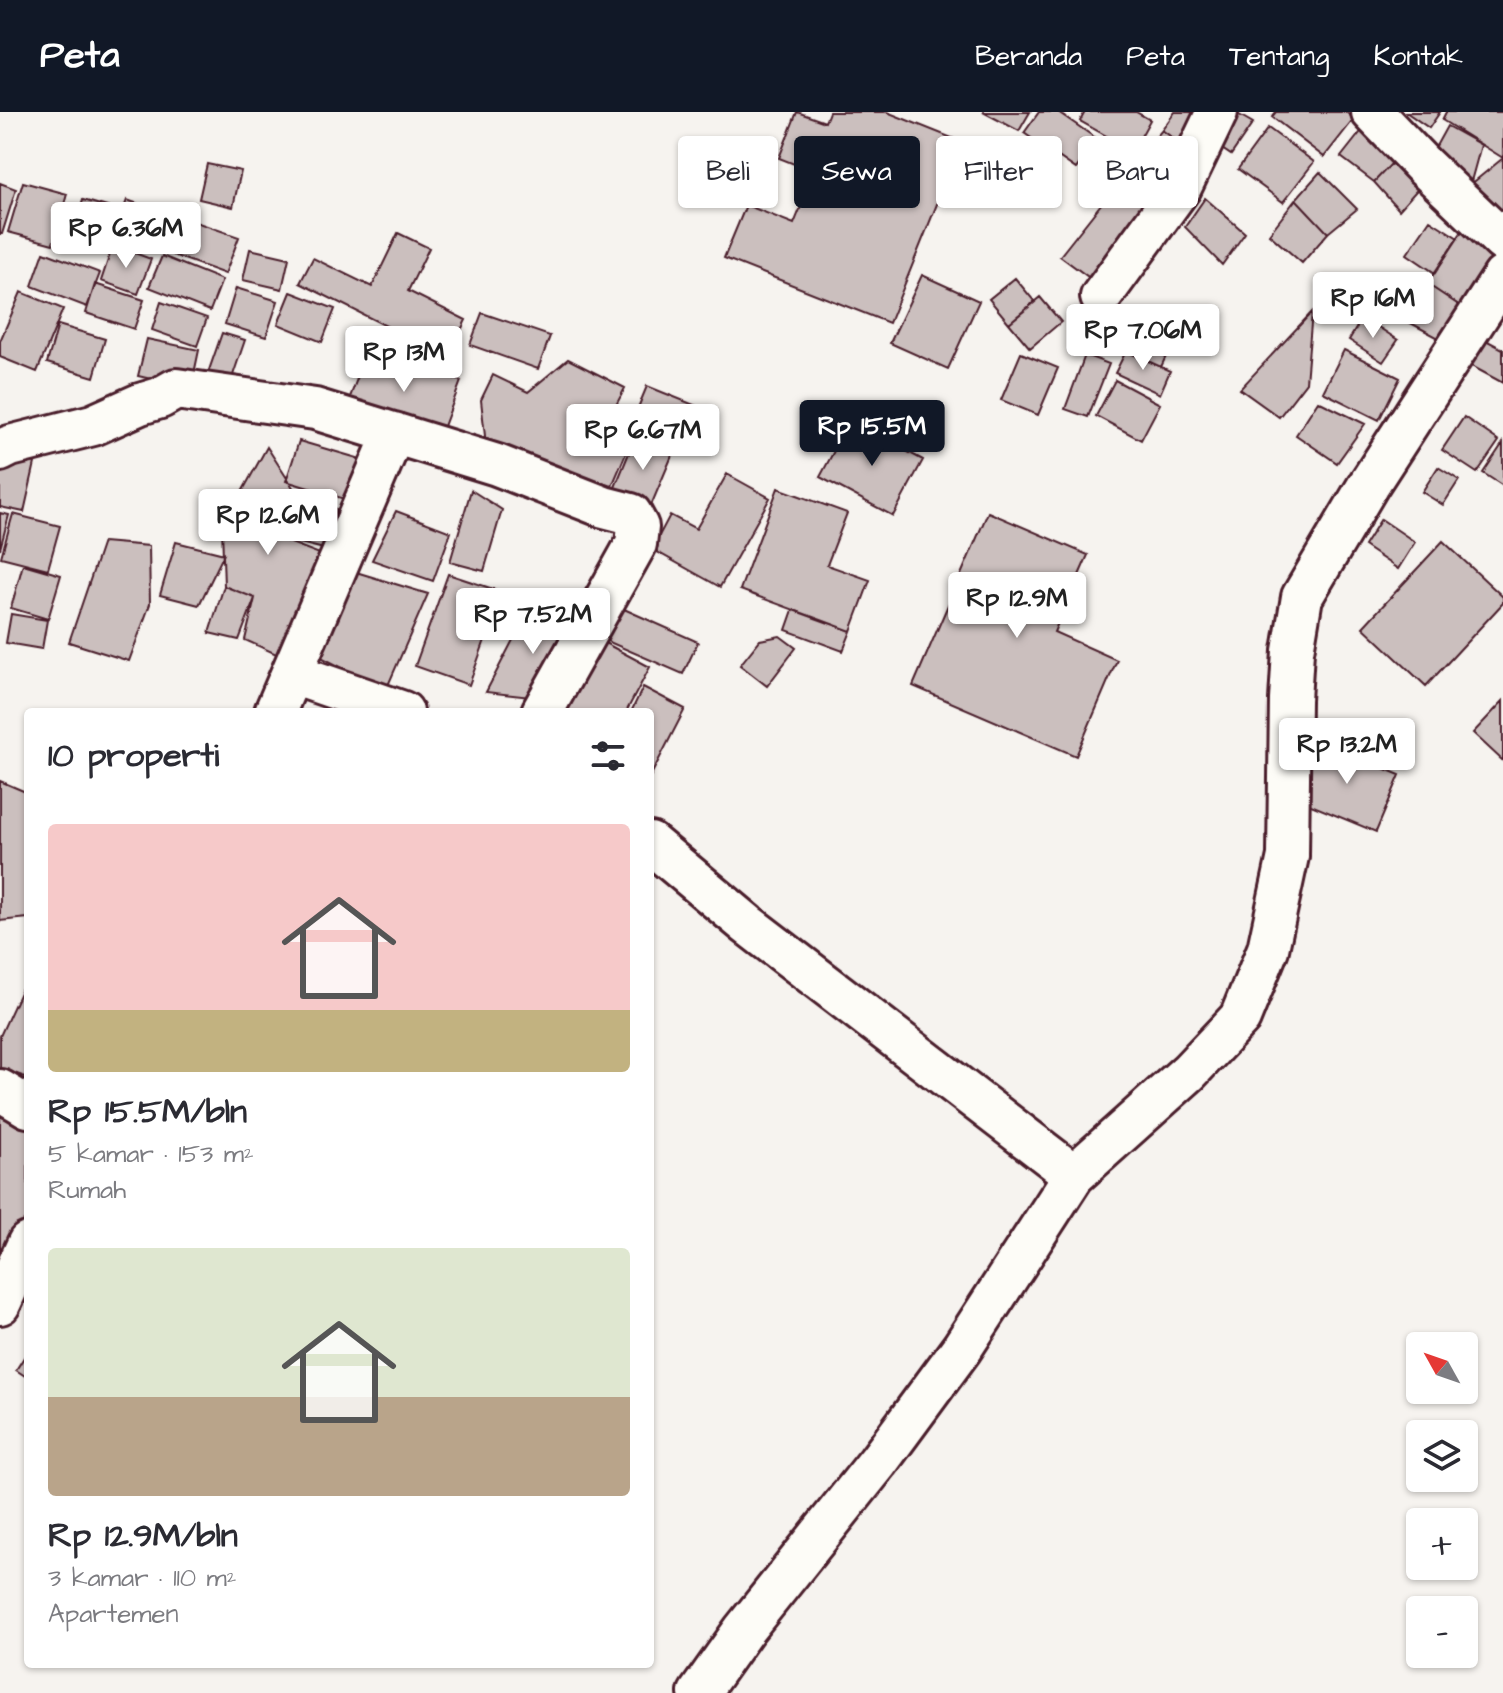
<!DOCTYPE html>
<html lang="id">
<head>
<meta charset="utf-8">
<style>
	:root { --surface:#fff; --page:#f7f7f7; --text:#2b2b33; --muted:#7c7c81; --accent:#111827 }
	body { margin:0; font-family:"Architects Daughter",sans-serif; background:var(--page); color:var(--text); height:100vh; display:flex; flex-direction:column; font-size:30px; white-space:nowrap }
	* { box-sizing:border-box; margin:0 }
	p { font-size:26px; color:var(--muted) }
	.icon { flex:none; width:44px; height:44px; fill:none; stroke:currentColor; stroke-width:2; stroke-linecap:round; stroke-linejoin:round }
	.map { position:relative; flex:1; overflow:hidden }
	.panel { position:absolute; left:24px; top:596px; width:630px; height:960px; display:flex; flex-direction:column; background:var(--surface); border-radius:8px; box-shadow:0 2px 6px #0004 }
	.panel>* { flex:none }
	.guide { position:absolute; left:678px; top:24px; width:704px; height:72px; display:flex; gap:16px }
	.needle { width:52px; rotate:310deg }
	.controls { position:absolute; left:1406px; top:1220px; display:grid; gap:16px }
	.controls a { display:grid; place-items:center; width:72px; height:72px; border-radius:8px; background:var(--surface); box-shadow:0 2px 6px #0004; font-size:40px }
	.price { position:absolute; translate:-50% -68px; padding:0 18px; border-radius:8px; background:#fff; color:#222; font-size:26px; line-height:52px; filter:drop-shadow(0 2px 4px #0008) }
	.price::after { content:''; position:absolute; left:50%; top:48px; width:24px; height:18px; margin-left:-12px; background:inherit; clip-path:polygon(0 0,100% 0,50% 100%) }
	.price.current { background:var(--accent); color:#fff }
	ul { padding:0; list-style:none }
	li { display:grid; align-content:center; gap:16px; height:424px; padding:0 24px }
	li span { display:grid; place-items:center; height:248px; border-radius:8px; color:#555 }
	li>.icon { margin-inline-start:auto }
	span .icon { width:144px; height:144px; fill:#fffc; stroke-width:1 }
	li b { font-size:34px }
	h2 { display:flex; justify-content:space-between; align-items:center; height:96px; padding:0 24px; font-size:34px }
	.pill { padding:0 28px; border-radius:8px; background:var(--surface); box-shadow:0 2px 6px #0004; font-size:28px; line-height:72px }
	.pill.current { background:var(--accent); color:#fff }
	header { display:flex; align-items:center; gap:48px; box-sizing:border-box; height:112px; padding:0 40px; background:var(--accent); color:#fff }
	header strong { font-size:38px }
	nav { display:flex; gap:44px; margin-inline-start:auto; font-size:28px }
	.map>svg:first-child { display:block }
	.building { fill:#cbbfbe; stroke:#4a1f2b; stroke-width:2 }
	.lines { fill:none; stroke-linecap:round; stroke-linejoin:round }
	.minor-casing { stroke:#4a1f2b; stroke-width:46 }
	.minor { stroke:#fdfcf7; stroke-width:40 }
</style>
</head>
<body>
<header>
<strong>Peta</strong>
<nav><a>Beranda</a><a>Peta</a><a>Tentang</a><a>Kontak</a></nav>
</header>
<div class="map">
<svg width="1503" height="1581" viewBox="0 0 1503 1581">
	<rect width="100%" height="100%" fill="#f6f3ef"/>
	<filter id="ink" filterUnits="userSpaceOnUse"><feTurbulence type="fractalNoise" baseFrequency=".0125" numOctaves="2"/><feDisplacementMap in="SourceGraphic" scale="16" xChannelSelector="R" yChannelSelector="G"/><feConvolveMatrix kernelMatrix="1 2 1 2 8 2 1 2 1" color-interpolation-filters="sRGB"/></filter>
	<g filter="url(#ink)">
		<!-- building -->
		<path class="building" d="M797,0L825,10L829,0H887L962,30L889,211L724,146L746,93L794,112L815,60L779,46Z
			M983,0H1030L1019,19Z
			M1039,0H1058L1097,27L1076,57L1024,21Z
			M1085,0H1136L1150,8L1133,39L1080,9Z
			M1175,0H1192L1206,10L1196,43L1162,18Z
			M1234,0L1253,11L1231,43L1213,31Z
			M1276,0H1346L1354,7L1324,45L1272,5Z
			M1406,0H1440L1429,16Z
			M1446,0H1503V46L1442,8Z
			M1371,7L1393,50L1374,70L1341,45Z
			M1447,14L1481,33L1470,73L1425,54Z
			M1268,16L1314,50L1283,90L1238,57Z
			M1162,18L1196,43L1167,78L1128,58Z
			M1503,46V104L1470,73Z
			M1393,50L1424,70L1399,98L1374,70Z
			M207,52L241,59L233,95L199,87Z
			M1128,58L1167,78L1095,170L1060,144Z
			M1320,60L1357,97L1328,121L1296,87Z
			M23,70L67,82L53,132L8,120Z
			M0,71L16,77L2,122H0Z
			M1205,86L1245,121L1222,153L1185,115Z
			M1296,87L1328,121L1302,151L1269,122Z
			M83,88L114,97L106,125L75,116Z
			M127,88L167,102L155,137L114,123Z
			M184,106L239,125L225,162L170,142Z
			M1430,108L1458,126L1435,161L1407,142Z
			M1464,116L1503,141L1468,199L1427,172Z
			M398,121L429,136L408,179L466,208L448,245L300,171L313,146L372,175Z
			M113,133L151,147L138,182L101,169Z
			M250,137L289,146L282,177L243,168Z
			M44,140L100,161L87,195L32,174Z
			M162,144L222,168L210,199L149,175Z
			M922,163L979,189L948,257L890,231Z
			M1015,166L1035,190L1009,211L989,187Z
			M95,172L144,188L134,217L86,201Z
			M1427,172L1468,199L1448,231L1405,208Z
			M236,176L278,189L266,225L225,212Z
			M21,180L63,197L37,260L0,245V229Z
			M291,180L335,197L322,230L278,212Z
			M1040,185L1061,210L1030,236L1009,211Z
			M161,190L207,206L197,234L152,218Z
			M1312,200L1306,270L1279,305L1240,277Z
			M482,201L550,224L538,257L470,233Z
			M1363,205L1398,228L1383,250L1349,228Z
			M58,213L105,227L94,265L47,251Z
			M1138,220L1168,240L1161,255L1126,239Z
			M222,221L245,228L230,272L207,264Z
			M1480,225L1503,237V271L1466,251Z
			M147,227L199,238L191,276L138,264Z
			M369,235L461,269L438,330L346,296Z
			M1344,238L1400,266L1379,308L1323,280Z
			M1126,239L1170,259L1160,282L1115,261Z
			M1021,241L1058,256L1038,303L1001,288Z
			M1085,243L1109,252L1088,305L1065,297Z
			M568,247L625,276L602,320L629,334L607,386L486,333L481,288L493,263L528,280Z
			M1115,268L1160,292L1141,328L1096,304Z
			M647,274L704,297L687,339L630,315Z
			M1318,289L1365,312L1337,351L1296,323Z
			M1464,305L1499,329L1477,361L1442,338Z
			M850,309L923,348L893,404L820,365Z
			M636,324L674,339L650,396L613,380Z
			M299,329L364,348L351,389L286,369Z
			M1503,331V374L1483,361Z
			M267,335L301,388L283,428L325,444L283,545L245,528L255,486L224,474L222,416Z
			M0,342L35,351L24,400L0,395Z
			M1438,355L1459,368L1443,393L1422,380Z
			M727,362L770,386L720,475L652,437L670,403L696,417Z
			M778,376L847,401L827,453L870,468L851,519L740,478Z
			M471,378L502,398L484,459L450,450Z
			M309,384L336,397L324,437L288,428Z
			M396,399L451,420L433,469L372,448Z
			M988,400L1088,443L1054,520L1117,548L1076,644L913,574Z
			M0,401L9,403L0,437Z
			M13,402L60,414L48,457L1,445Z
			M1381,407L1415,430L1398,457L1364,434Z
			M1443,429L1503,485V491L1426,574L1363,515Z
			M103,430L149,434L150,492L129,549L69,530Z
			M176,430L224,442L199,493L160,483Z
			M23,452L61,463L48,507L11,496Z
			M356,460L428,482L386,578L319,544Z
			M448,462L502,480L469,573L415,554Z
			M224,474L255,486L239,528L209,521Z
			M615,493L698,530L683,562L600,526Z
			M793,498L851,519L843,539L786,518Z
			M528,499L580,514L540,586L486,580Z
			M11,502L47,508L42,537L6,531Z
			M780,524L796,536L767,574L740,553L760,528Z
			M603,530L650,555L626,600H567Z
			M643,575L685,597L650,665V600H631Z
			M1503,589V649L1473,621Z
			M1317,629L1400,663L1376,720L1294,686Z
			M0,669L28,681V806L0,809Z
			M28,863V966L0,956V924Z
			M0,1004L28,1017V1105L23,1124L0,1155Z
			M28,1239V1266L16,1258Z"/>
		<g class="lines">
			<!-- minor casing -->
			<g class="minor-casing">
				<path id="minor" d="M1372,0L1424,54L1503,129
					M1101,185L1181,75L1217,0
					M0,339L10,334L93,313L140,292L160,286L176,277L315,297L497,353L604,395L631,402L638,415L636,432L542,600
					M293,562L403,600
					M275,600L394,321
					M650,731L748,813L1074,1063
					M0,978L28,995
					M0,1192L28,1131
					M699,1581L743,1519L878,1350L962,1236L1074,1063L1189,960L1240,906L1268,837L1288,744L1290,588L1293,539L1302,485L1369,372L1503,165"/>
			</g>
			<!-- minor -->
			<use href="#minor" class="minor"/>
		</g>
	</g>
</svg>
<div class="controls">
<a><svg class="needle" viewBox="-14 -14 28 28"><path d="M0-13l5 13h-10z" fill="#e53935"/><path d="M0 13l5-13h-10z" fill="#7c7c81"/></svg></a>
<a><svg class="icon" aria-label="layers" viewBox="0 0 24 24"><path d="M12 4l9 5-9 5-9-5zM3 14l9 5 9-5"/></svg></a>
<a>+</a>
<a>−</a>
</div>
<b class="price" style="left:126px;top:158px">Rp 6.36M</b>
<b class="price" style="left:1373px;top:228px">Rp 16M</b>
<b class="price" style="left:1143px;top:260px">Rp 7.06M</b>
<b class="price" style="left:404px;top:282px">Rp 13M</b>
<b class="price current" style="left:872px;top:356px">Rp 15.5M</b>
<b class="price" style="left:643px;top:360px">Rp 6.67M</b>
<b class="price" style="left:268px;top:445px">Rp 12.6M</b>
<b class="price" style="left:1017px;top:528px">Rp 12.9M</b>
<b class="price" style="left:533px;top:544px">Rp 7.52M</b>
<b class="price" style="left:1347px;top:674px">Rp 13.2M</b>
<div class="guide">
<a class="pill">Beli</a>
<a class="pill current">Sewa</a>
<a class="pill">Filter</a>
<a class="pill">Baru</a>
</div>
<section class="panel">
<h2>10 properti<svg class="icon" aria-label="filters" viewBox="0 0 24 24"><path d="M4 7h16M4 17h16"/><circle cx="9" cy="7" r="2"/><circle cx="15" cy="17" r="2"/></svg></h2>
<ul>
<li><span style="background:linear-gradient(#f6c9c9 75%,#c2b280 0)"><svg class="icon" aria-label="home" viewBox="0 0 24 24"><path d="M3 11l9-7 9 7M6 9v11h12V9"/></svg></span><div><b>Rp 15.5M/bln</b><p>5 kamar · 153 m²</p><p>Rumah</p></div></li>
<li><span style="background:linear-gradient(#dfe7d0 60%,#b9a48a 0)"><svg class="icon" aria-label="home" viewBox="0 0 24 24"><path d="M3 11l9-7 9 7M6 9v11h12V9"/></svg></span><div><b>Rp 12.9M/bln</b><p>3 kamar · 110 m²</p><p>Apartemen</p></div></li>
</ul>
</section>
</div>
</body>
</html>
